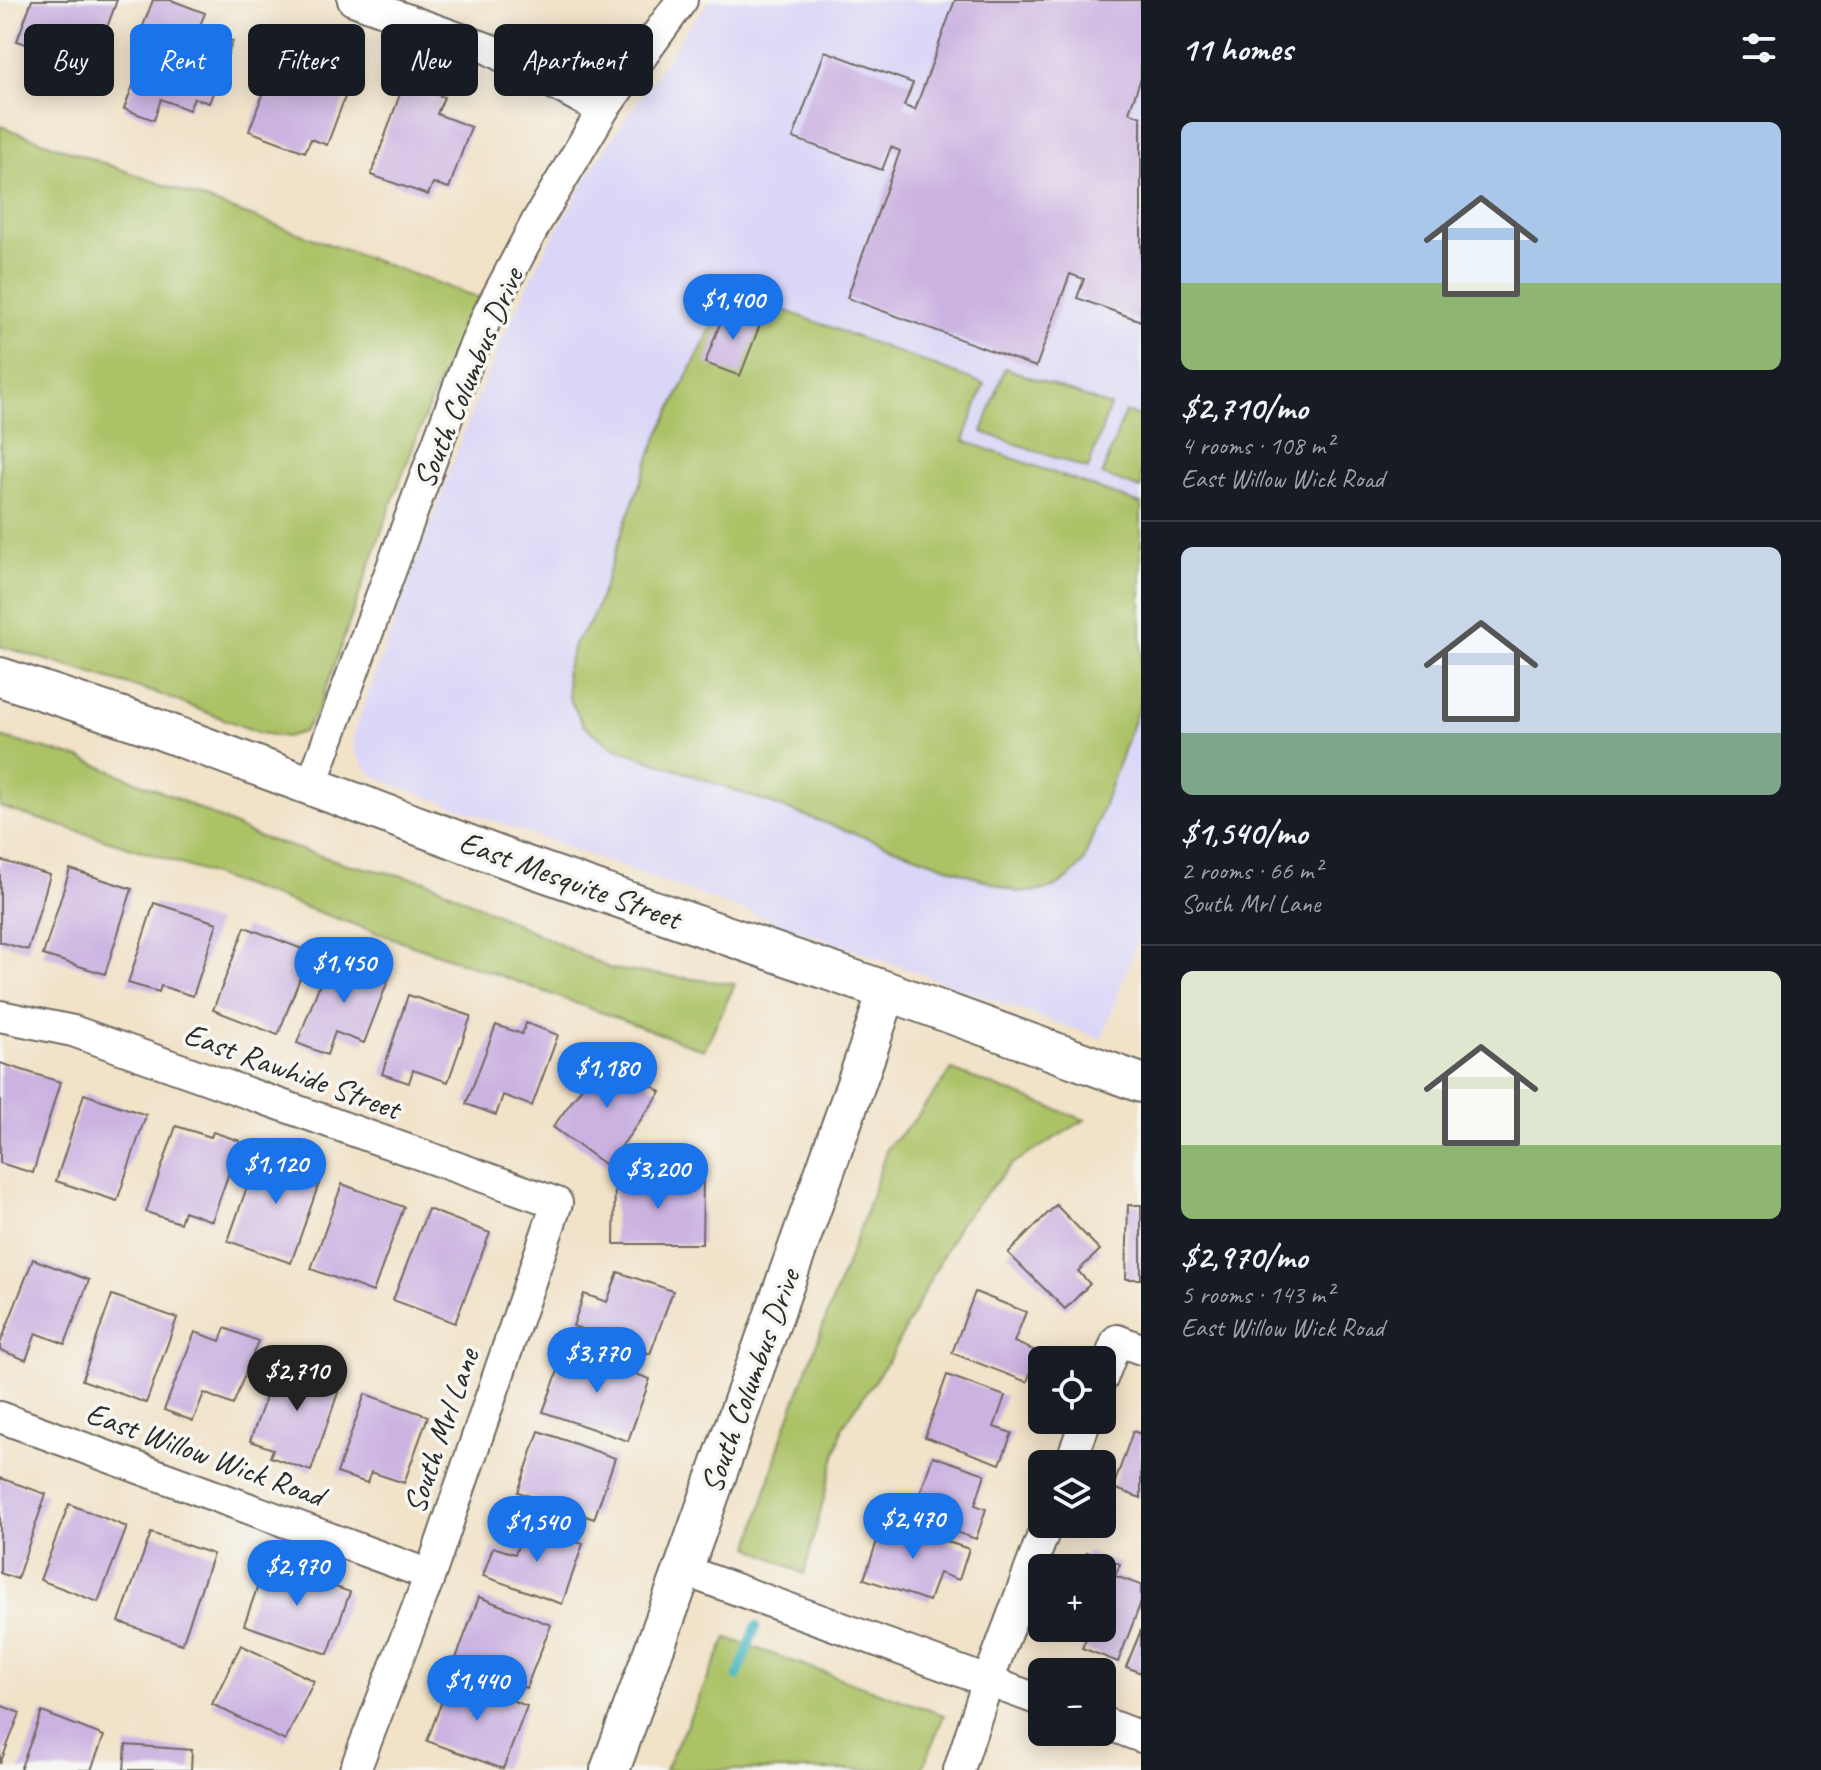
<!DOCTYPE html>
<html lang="en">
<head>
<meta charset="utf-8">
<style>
	:root { --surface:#171b24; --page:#242831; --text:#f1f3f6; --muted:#9ea1a6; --line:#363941; --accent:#1a73e8 }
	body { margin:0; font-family:Caveat,sans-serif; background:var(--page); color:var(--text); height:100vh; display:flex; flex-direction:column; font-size:30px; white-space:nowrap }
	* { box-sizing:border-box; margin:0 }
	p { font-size:26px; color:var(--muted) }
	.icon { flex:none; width:44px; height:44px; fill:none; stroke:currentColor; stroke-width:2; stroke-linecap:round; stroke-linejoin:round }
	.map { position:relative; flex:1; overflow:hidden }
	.panel { display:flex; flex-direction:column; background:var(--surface); width:680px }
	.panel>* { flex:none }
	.top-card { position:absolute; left:24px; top:24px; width:760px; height:72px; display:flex; gap:16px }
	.buttons { position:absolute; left:1028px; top:1346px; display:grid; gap:16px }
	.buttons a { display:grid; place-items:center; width:88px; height:88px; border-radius:12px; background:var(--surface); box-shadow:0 4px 20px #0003; font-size:40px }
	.price { position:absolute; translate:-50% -68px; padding:0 18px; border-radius:28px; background:var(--accent); color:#fff; font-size:26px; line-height:52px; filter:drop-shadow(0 2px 4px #0008) }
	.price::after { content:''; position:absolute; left:50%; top:48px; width:24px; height:18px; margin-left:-12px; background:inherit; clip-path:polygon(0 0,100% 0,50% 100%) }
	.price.active { background:#222; color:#fff }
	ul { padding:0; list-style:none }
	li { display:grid; align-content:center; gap:16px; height:424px; padding:0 40px }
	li+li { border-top:2px solid var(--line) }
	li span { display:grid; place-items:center; height:248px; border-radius:12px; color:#555 }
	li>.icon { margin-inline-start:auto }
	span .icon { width:144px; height:144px; fill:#fffc; stroke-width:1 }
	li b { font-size:34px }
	h2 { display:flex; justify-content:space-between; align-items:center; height:96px; padding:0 40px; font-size:34px }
	.chip { padding:0 28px; border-radius:12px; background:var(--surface); box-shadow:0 4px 20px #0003; font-size:28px; line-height:72px }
	.chip.active { background:var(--accent); color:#fff }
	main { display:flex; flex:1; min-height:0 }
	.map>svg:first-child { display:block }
	.built { fill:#dad6f7 }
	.green { fill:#acc266; stroke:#6c7648; stroke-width:2 }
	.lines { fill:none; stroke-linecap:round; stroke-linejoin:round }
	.stream { stroke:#49b8c1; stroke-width:9 }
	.building { fill:#cbb2e1 }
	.minor-casing { stroke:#706b62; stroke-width:34 }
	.tertiary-casing { stroke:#706b62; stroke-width:42 }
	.minor { stroke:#fff; stroke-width:30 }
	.tertiary { stroke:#fff; stroke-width:38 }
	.labels { text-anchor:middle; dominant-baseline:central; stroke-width:7; stroke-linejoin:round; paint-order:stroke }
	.street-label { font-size:32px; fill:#2b2b2b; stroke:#f6f6f2 }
</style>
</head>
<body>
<main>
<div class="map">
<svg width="1141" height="1770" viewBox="0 0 1141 1770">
	<rect width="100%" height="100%" fill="#f6f6f2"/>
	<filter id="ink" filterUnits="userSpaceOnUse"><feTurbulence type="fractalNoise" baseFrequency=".0125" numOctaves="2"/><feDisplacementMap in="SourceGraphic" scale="16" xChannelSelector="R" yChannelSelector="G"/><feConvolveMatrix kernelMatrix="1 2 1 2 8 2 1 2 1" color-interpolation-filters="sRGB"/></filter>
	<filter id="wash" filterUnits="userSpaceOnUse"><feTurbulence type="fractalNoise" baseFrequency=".006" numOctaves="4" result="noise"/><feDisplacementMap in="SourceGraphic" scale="32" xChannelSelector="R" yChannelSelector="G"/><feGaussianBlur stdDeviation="1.8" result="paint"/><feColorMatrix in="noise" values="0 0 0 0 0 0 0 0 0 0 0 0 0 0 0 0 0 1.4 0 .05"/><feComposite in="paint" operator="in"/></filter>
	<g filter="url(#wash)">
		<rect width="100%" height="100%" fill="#f1e2c8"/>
		<!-- built -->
		<path class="built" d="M711,0H1141V930L1102,1039L397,786L380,779L367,769L356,754L353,736L469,419L504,336L546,248L595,164L688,28Z"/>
		<!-- green -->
		<path class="green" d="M0,126L479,298L435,390L391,505L317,713L303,732L286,737L260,733L156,693L0,646Z
			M730,290L984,384L964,441L1141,504V700L1083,863C1061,889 1051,892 1017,892L611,746L584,726L569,698L566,671L575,642L589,624L597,607L623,529L657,438Z
			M1005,368L1110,406L1088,469L982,432Z
			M1125,412L1141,417V489L1102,475Z
			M0,737L80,758L172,796L256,836L347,864L427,881L611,969L735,984L704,1050L504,977L158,856L0,807Z
			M952,1070L1085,1120L1012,1164L959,1224L890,1358L843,1426L804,1574L750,1547L782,1436L867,1209L887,1148L914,1120Z
			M727,1638L944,1715L922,1770H665Z"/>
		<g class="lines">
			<!-- stream -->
			<path class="stream" d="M737,1677L756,1626"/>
		</g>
		<g id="blocks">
			<!-- building -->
			<path class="building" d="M32,0H117L90,74L32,54L35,47L17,41Z
				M153,0H171L205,13L199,28L233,41L209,103L194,98L189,110L161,99L154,120L124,109L151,38L140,34Z
				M955,0H1141V78L1129,112L1141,117V321L1077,298L1084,279L1070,274L1036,367L847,298L900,151L891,147L882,170L793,138L825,51L913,83L904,106L915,110Z
				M284,37L327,54L318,78L348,89L327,145L311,139L305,152L249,131Z
				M404,83L444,97L437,114L471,127L449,188L433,183L428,195L371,175Z
				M726,308L761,322L740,376L705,363Z
				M0,860L50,875L28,950L0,942Z
				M70,869L132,889L105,974L43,955Z
				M154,903L217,923L193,996L161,986L159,992L128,983Z
				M245,927L310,952L278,1035L213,1010Z
				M358,960L391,973L364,1043L335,1032L327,1055L297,1043L328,963L354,973Z
				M408,995L471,1016L448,1082L413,1070L409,1083L382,1074Z
				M526,1023L558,1035L532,1106L503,1095L496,1115L466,1104L496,1025L522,1034Z
				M607,1053L661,1092L607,1166L553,1127Z
				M0,1063L60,1082L33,1173L0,1163Z
				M84,1094L146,1115L117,1201L56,1181Z
				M176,1126L211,1137L213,1132L240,1141L212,1221L184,1211L180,1223L146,1212Z
				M260,1150L323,1172L291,1263L228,1241Z
				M615,1177L703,1178L702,1244H614Z
				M342,1184L404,1207L373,1292L311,1269Z
				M1056,1205L1100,1250L1078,1271L1090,1284L1065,1309L1008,1253Z
				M1128,1205H1141V1279H1126Z
				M428,1209L490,1233L455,1323L393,1300Z
				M33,1259L89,1280L65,1344L36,1333L26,1360L0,1350V1344Z
				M618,1272L673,1291L650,1354L573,1326L584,1294L607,1302Z
				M975,1292L1026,1312L1014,1342L1038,1352L1027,1382L952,1353Z
				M112,1295L177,1318L146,1403L82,1380Z
				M225,1328L258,1341L233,1405L204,1393L193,1421L164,1410L195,1332L220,1341Z
				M566,1349L650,1379L628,1441L543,1412Z
				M281,1356L343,1378L311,1471L270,1457L273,1449L250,1441Z
				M947,1375L1005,1396L994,1427L1012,1433L1000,1464L925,1437Z
				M365,1394L428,1416L404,1483L371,1472L367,1483L337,1473Z
				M539,1431L615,1458L594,1519L518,1492Z
				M1133,1431L1141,1434V1498L1113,1488Z
				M933,1456L985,1474L975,1505L986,1509L976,1539L912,1517Z
				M0,1478L46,1494L17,1579L0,1573Z
				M69,1504L127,1527L98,1602L40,1580Z
				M884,1521L969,1549L959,1580L939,1573L929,1601L864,1579Z
				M526,1524L583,1544L562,1604L483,1576L493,1547L515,1554Z
				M151,1533L213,1554L182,1644L119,1622Z
				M1087,1552L1120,1564L1115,1576L1141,1585V1602L1118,1662L1082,1648L1089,1632L1079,1628H1102V1568H1081Z
				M266,1563L350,1592L328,1654L244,1625Z
				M479,1597L551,1625L526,1688L455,1661Z
				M1141,1630V1673L1126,1667Z
				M241,1645L314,1681L285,1741L212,1704Z
				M451,1677L527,1706L503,1769L427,1741Z
				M0,1705L20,1713L0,1764Z
				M42,1712L104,1736L91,1770H20Z
				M126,1745L192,1750L191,1770H124Z"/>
		</g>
	</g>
	<g filter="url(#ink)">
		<use href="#blocks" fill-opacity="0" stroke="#706b62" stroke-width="2"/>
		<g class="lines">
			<!-- minor casing -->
			<g class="minor-casing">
				<path id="minor" d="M353,0L489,49L603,110
					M311,786L468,361L488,314L537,221L603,110L682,0
					M0,1016L73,1031L557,1203L430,1575L355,1770
					M1102,1379L1117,1340L1141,1349
					M0,1417L430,1575
					M1070,1464L1086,1420
					M683,1570L1042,1701
					M1102,1722L1141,1737
					M959,1770L988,1681L1047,1524"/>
			</g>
			<!-- tertiary casing -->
			<g class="tertiary-casing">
				<path id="tertiary" d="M0,677L144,724L521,864L887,991L1141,1083
					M610,1770L683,1570L868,1050L887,991"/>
			</g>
			<!-- minor -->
			<use href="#minor" class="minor"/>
			<!-- tertiary -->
			<use href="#tertiary" class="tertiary"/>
		</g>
	</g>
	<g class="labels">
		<!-- street labels -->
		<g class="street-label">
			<text transform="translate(468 378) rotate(-67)">South Columbus Drive</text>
			<text transform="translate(570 880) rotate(20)">East Mesquite Street</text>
			<text transform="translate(292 1071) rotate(20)">East Rawhide Street</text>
			<text transform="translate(750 1381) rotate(-70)">South Columbus Drive</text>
			<text transform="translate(441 1431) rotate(-71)">South Mrl Lane</text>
			<text transform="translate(205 1454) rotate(20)">East Willow Wick Road</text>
		</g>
	</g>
</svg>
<div class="buttons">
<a><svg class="icon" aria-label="locate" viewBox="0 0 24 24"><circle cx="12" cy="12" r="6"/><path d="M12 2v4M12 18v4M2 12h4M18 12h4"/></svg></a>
<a><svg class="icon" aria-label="layers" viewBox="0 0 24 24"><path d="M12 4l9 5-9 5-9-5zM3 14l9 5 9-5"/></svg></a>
<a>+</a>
<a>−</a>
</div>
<b class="price" style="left:733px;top:342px">$1,400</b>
<b class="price" style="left:344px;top:1005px">$1,450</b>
<b class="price" style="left:607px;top:1110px">$1,180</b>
<b class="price" style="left:276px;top:1206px">$1,120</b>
<b class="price" style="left:658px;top:1211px">$3,200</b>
<b class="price" style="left:597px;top:1395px">$3,770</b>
<b class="price active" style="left:297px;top:1413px">$2,710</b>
<b class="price" style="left:913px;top:1561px">$2,470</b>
<b class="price" style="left:537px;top:1564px">$1,540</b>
<b class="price" style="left:297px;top:1608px">$2,970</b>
<b class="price" style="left:477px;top:1723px">$1,440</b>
<div class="top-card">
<a class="chip">Buy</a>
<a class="chip active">Rent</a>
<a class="chip">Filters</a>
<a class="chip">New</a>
<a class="chip">Apartment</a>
</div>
</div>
<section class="panel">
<h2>11 homes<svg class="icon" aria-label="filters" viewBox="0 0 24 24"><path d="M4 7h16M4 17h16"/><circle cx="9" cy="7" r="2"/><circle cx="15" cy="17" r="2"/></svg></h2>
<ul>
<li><span style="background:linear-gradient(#a9c7e8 65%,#8fb573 0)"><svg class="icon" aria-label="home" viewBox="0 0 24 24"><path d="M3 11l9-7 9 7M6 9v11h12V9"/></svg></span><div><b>$2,710/mo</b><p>4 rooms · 108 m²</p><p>East Willow Wick Road</p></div></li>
<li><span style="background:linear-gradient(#c9d6e8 75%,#7fa58c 0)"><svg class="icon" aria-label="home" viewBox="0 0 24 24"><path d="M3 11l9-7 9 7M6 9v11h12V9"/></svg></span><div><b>$1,540/mo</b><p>2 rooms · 66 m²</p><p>South Mrl Lane</p></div></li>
<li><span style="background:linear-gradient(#dfe7d0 70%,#8fb573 0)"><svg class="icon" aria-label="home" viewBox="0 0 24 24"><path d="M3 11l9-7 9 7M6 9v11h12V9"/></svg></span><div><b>$2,970/mo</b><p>5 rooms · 143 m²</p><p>East Willow Wick Road</p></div></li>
</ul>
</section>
</main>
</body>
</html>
